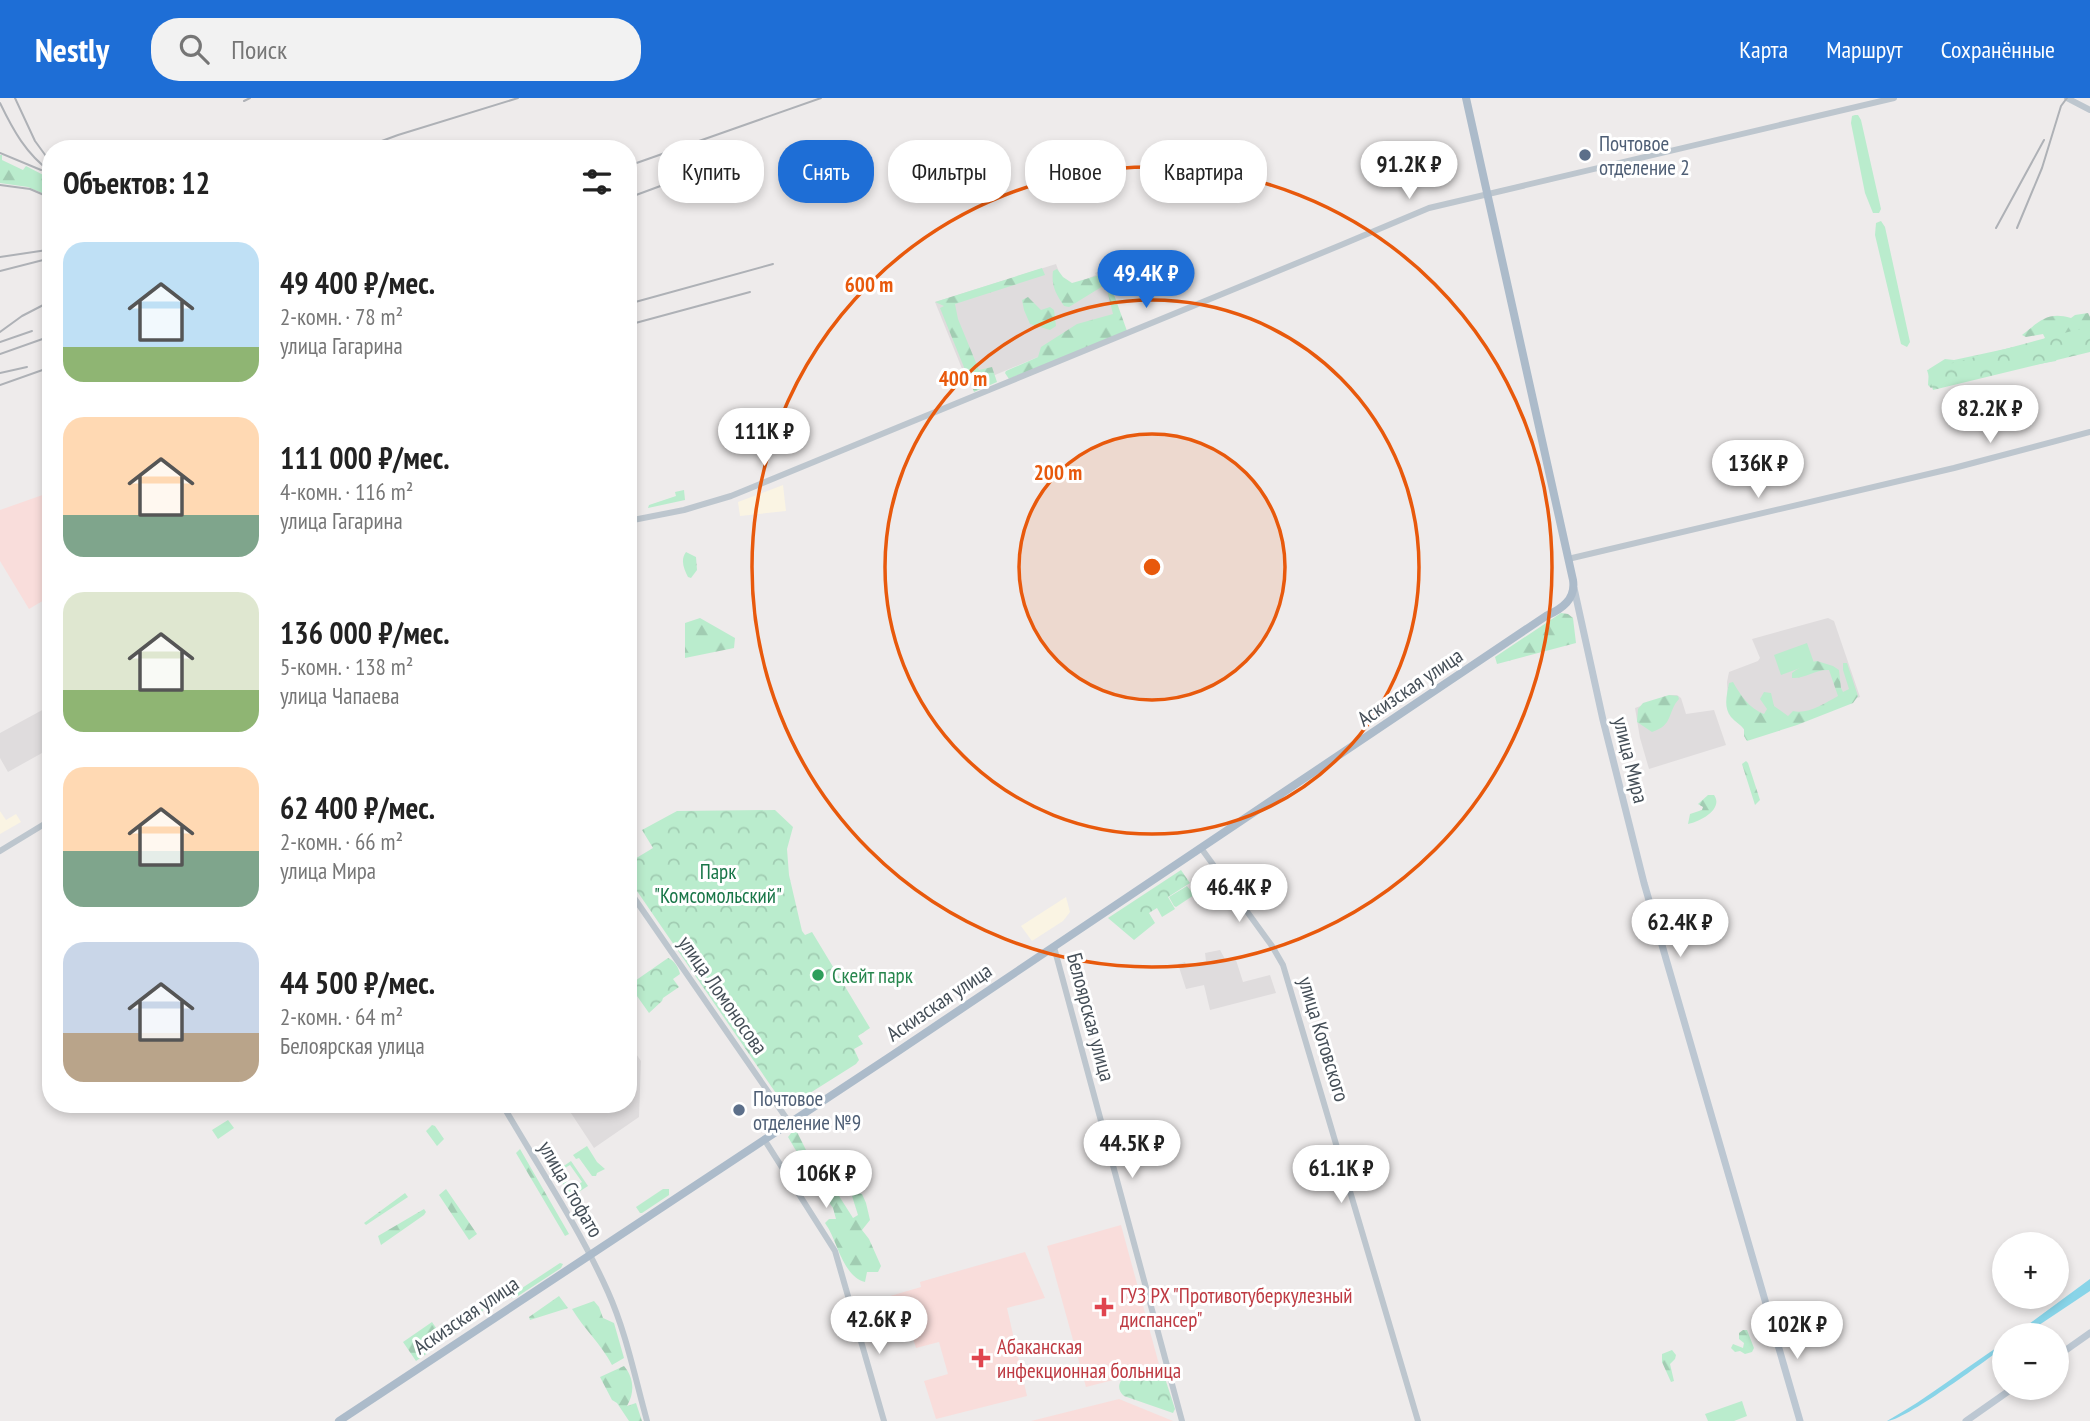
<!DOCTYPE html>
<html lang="ru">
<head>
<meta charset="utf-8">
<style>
	:root { --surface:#fff; --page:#f2f2f2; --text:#222; --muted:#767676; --accent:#1e6ed6 }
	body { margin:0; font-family:"PT Sans Narrow",sans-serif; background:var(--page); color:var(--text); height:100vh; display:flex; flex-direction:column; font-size:26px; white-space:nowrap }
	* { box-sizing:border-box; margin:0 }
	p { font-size:23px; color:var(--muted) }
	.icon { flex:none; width:38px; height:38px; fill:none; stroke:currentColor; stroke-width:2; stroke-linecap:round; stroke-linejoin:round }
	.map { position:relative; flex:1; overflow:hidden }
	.details { position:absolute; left:42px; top:42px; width:595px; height:973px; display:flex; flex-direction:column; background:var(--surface); border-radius:28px; box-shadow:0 4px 10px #0003 }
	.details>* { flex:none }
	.guide { position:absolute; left:658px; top:42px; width:665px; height:63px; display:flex; gap:14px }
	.controls { position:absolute; left:1992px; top:1134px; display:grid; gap:14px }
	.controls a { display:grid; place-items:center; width:77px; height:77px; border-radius:50%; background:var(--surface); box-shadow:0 4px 10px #0003; font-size:35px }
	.price { position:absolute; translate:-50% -60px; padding:0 16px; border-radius:24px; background:#fff; color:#222; font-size:23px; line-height:46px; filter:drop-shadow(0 2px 4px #0008) }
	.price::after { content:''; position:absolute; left:50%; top:42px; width:21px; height:16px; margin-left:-10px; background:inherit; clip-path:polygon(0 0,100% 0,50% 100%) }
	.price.on { background:var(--accent); color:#fff }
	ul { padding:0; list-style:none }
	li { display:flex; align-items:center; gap:21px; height:175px; padding:0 21px }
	li span { display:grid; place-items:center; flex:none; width:196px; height:140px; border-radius:21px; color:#555 }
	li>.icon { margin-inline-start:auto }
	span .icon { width:84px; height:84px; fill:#fffc; stroke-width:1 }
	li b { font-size:30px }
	h2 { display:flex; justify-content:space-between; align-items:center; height:84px; padding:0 21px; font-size:30px }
	.chip { padding:0 24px; border-radius:28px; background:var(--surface); box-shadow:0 4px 10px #0003; font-size:24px; line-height:63px }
	.chip.on { background:var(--accent); color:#fff }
	header { display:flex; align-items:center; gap:42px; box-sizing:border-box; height:98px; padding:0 35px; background:var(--accent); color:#fff }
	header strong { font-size:33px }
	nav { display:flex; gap:38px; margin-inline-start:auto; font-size:24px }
	.search { width:490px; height:63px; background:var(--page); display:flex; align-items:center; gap:18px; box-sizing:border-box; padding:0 24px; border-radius:28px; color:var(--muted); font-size:26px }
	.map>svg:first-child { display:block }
	.commercial { fill:#faf4e3 }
	.education { fill:#dfdcdd }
	.medical { fill:#f9dddb }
	.green { fill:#baeccd; fill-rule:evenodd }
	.forest { fill:url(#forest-firs) }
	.park { fill:url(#park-crowns) }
	.water { fill:#88d4e8 }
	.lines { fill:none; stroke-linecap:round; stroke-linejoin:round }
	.tertiary { stroke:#bdc6ce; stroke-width:6 }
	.secondary { stroke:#bcc7d2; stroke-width:7 }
	.primary { stroke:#acbbca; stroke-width:8 }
	.rail { stroke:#aeb1b6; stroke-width:2 }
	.ring { fill:none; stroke:#e8590c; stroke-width:3.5 }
	.service-dot { fill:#5c6f8a; stroke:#fff; stroke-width:2.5 }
	.leisure-dot { fill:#2e9e5b; stroke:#fff; stroke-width:2.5 }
	.health-dot { fill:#e0444e; stroke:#fff; stroke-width:2.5 }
	.labels { text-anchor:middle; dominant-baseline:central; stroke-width:6; stroke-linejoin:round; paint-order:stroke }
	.service-label { font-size:21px; fill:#4e5e75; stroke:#fff; text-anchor:start }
	.street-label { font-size:21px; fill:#454f58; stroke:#fff }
	.park-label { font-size:21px; fill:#197648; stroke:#fff }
	.leisure-label { font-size:21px; fill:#27864d; stroke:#fff; text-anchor:start }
	.health-label { font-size:21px; fill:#be3a42; stroke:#fff; text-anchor:start }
	.centre { fill:#e8590c; stroke:#fff; stroke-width:3.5 }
	.ring-label { font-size:21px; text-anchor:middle; font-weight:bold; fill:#e8590c; stroke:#fff; stroke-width:6; stroke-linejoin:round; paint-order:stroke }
</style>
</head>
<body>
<header>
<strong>Nestly</strong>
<div class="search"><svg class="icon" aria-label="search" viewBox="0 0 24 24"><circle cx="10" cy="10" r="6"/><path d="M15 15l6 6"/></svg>Поиск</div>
<nav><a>Карта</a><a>Маршрут</a><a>Сохранённые</a></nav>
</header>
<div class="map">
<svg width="2090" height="1323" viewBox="0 0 2090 1323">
	<defs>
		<pattern id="forest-firs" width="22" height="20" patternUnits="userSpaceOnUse" patternTransform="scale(1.75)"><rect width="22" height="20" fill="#baeccd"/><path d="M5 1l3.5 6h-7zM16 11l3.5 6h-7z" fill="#a1ccb2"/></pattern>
		<pattern id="park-crowns" width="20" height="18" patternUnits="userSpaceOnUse" patternTransform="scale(1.75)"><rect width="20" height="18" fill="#baeccd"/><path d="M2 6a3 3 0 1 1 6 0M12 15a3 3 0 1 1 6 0" fill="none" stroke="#a1ccb2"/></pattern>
	</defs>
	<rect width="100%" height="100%" fill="#eeebeb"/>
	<!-- commercial -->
	<path class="commercial" d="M783,387L786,413L740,418L738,404Z
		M0,713L6,722L16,716L21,724L0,736Z
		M1066,799L1070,814L1063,823L1032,843L1021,828Z"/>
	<!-- education -->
	<path class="education" d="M1056,166L1065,190L1096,177L1095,175L1105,171L1121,224L969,288L935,204Z
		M1828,520L1834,523L1860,599L1749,640L1728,605L1727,584L1729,574L1758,563L1760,560L1752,541Z
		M1671,597H1677L1681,600L1686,616L1714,612L1726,647L1649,671L1640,640L1635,610Z
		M46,610L51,619V650L8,674L0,660V635Z
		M1220,852L1226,863L1236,862L1243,884L1270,877L1276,895L1210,912L1204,887L1186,891L1178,866L1185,864L1187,869L1206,863L1205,855Z
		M632,950L641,963L639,1019L594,1050L565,1006H628V952Z"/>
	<!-- medical -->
	<path class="medical" d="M51,394V498L29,511L0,463V412Z
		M1121,1127L1160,1270L1086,1289L1047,1148Z
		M1025,1154L1045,1200L1007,1210L1027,1298L936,1321L924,1283L948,1276L939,1244L916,1250L912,1237L891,1242L880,1201L921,1189L920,1184Z
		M1119,1301L1173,1323H1031Z"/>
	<!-- green -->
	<path class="green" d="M1855,17H1858L1861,22L1881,111L1879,115H1873L1865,95L1851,25L1852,18Z
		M1881,123L1885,129L1910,244L1907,249L1901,246L1875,137L1876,125Z
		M684,392L685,402L648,410L649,407L676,398L675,394Z
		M1807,545L1814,565L1781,577L1774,557Z
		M1187,788L1194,797L1176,809L1174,808L1169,799Z
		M228,1022L234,1030L218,1041L212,1032Z
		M432,1027L435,1028L444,1041L437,1048L426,1033Z
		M587,1048L597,1064L605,1071L597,1075L596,1078H592L579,1060L576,1061L573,1057Z
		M571,1063L588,1088L571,1099L555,1074ZM570,1067L582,1084L571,1091L560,1073Z
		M663,1091H669V1097L642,1115H640L636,1109Z
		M560,1165L563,1166L561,1170L515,1200H511L510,1198Z
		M1742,1303L1747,1318L1734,1323H1708L1705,1316Z"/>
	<!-- forest -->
	<path class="forest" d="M0,57H2V62L23,72L26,68L51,81V99L28,89L0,85Z
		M1042,170L1045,177L955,206L958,221L979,272L992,269L997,284L974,294L940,210L944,208L935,204Z
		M1057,171L1063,179L1072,185L1100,177L1103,188L1069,209L1064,208C1056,196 1051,188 1053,173Z
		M1109,190L1112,191L1127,233L1009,281L1005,275L1006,273L1038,259L1041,249L1077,226L1113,216L1107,192Z
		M1028,199L1041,212L1050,209L1054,212L1056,228L1050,232L1030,226L1024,212L1022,202Z
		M2088,215L2090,219V244L2059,255L2056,263L1941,283L1931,290L1928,287L1929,271L1945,261L1954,262L2042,243L2045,240L2043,236L2026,239L2022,237C2039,224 2047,213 2071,220L2075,217Z
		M686,454L696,459L697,472L691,480L688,479C684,471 680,462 686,454Z
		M1561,515L1568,516L1573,520L1576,545L1497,566L1495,559Z
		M700,520L735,540L734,550L685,560V525Z
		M1817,563L1833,568L1839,572L1841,590L1843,594L1849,591L1843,572V565H1847L1858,598L1853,605L1797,627L1747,643L1744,638V631C1740,626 1735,624 1731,619C1723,609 1727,597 1729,585L1733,584C1741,598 1749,610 1764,616L1767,611L1760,601L1764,594L1771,595L1774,608L1788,618L1793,613C1807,617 1825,605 1838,598L1829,572C1816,571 1805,581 1792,580V575C1800,569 1807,565 1817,563Z
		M1669,597L1678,598L1679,601C1667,614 1674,627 1652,634L1637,624L1638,611L1643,605Z
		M1746,663L1748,665L1760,702L1755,707L1742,666Z
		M1708,697H1714C1724,711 1700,724 1688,726L1690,716L1702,712L1703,709L1698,706Z
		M792,1034H797L807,1054L820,1068L853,1120L858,1117L852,1098L856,1095L862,1096L866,1105L870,1122L862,1132L869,1141L881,1168L878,1174H867L865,1184C842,1178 838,1143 825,1125L829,1121H836L833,1110L816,1086L808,1066L795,1051L788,1039Z
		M520,1051L569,1136L565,1138L516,1055Z
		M446,1091L477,1136L469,1142L439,1097Z
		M405,1095L408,1099L366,1127L364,1125Z
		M424,1111L426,1114L424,1117L381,1147L378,1138Z
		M559,1198L568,1210L530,1222L529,1219Z
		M594,1203L599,1209L603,1220L614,1225L624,1260L612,1267C602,1247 584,1231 572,1211Z
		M485,1209L477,1222L450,1239L446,1234Z
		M432,1224L445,1243L416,1263L403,1244Z
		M1743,1232H1747L1754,1250L1752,1254L1745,1256L1740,1253L1735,1254L1731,1250L1733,1246L1743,1250L1744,1245L1739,1241V1235Z
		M1672,1252L1676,1257L1675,1261L1670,1266L1674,1283L1671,1284L1662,1264V1256Z
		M624,1268C634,1280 635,1294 627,1308L636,1305L642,1323H629L617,1305L612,1302L600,1279Z"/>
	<!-- park -->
	<path class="park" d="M2083,230H2090V254L1933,292L1927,272Z
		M775,712L793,729L787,751L789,777L802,833L805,837L812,834L870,930L858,938L863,946L854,951L859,962L856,966L791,1007L782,1004L628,780V765L653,750L642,732L677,713Z
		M1181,772L1190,785L1168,799L1175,811L1162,819L1157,810L1149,815L1155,825L1134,842L1108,820Z
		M668,860C674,862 679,870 680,876L673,881L679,889L663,900L662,903L649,915L632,891V885Z
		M1162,1271L1175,1311L1173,1315L1124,1298C1119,1294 1117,1287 1122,1282Z"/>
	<!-- water -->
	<path class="water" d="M2090,1181V1193L2024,1237H2014Z
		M2004,1245V1249C1985,1263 1904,1323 1887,1323C1928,1300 1965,1270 2004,1245Z"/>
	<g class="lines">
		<!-- tertiary -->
		<path class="tertiary" d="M2067,0L2090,12
			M628,423L684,412L731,398L1341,147L1429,110L1894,0
			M1568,461L1954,370L2090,334
			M1201,750L1272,848L1283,867L1418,1323
			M0,753L51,722
			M628,791L789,1024
			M1054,849L1182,1323
			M502,1006C538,1068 579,1129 608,1194C626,1234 635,1280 647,1323
			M764,1041L835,1153L884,1323"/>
		<!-- secondary -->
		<path class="secondary" d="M1574,490L1603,622L1644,785L1800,1323
			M2056,1259L2090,1235
			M1966,1323L2013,1290"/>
		<!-- primary -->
		<path class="primary" d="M339,1323L894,956L1546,518C1562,511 1576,501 1573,482L1466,0"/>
		<!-- rail -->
		<path class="rail" d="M15,0L35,43L51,65
			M244,3L250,0
			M0,5C13,32 26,56 51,74
			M360,51L398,37L518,0
			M0,55L41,72
			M628,68L821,0
			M0,87L30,91L51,100
			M628,100L736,60
			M1996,130L2044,42
			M2017,130L2042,70L2061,8L2067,0
			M0,159L47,152
			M0,173L51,160
			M628,206L773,166
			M628,227L750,194
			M0,234L22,218L51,203
			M0,244L32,233
			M0,256L51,238
			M0,275L27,269
			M0,287L51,269"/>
	</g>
	<!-- distance rings -->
	<circle cx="1152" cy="469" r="133" fill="#e8590c" fill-opacity=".12"/>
	<g class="ring">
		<circle cx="1152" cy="469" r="133"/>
		<circle cx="1152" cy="469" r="267"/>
		<circle cx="1152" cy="469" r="400"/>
	</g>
	<!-- markers -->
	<g class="service-dot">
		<circle cx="1585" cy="57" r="7"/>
		<circle cx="739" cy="1012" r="7"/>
	</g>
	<circle class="leisure-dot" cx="818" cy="877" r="7"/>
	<g class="health-dot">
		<path d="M1100.5 1198.5h7v7h7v7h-7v7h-7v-7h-7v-7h7z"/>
		<path d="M977.5 1249.5h7v7h7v7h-7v7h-7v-7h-7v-7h7z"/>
	</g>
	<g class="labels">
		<!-- service labels -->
		<g class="service-label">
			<text x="1599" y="45">Почтовое<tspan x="1599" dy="24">отделение 2</tspan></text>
			<text x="753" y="1000">Почтовое<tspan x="753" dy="24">отделение №9</tspan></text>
		</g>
		<!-- street labels -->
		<g class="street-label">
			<text transform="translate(1410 589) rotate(-34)">Аскизская улица</text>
			<text transform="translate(1631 662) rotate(76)">улица Мира</text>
			<text transform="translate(723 897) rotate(55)">улица Ломоносова</text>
			<text transform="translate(939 904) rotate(-34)">Аскизская улица</text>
			<text transform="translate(1091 919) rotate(75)">Белоярская улица</text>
			<text transform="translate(1324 941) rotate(73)">улица Котовского</text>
			<text transform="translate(571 1091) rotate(60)">улица Стофато</text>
			<text transform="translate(466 1217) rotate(-34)">Аскизская улица</text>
		</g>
		<!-- park labels -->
		<g class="park-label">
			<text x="718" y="773">Парк<tspan x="718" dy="24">"Комсомольский"</tspan></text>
		</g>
		<!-- leisure labels -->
		<g class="leisure-label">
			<text x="832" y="877">Скейт парк</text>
		</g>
		<!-- health labels -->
		<g class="health-label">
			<text x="1120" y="1197">ГУЗ РХ "Противотуберкулезный<tspan x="1120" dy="24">диспансер"</tspan></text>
			<text x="997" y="1248">Абаканская<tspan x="997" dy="24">инфекционная больница</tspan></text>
		</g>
	</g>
	<circle cx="1152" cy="469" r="10" class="centre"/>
	<g class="ring-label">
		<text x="869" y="194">600 m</text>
		<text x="963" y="288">400 m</text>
		<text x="1058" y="382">200 m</text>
	</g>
</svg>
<div class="controls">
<a>+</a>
<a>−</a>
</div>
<b class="price" style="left:1409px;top:103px">91.2K ₽</b>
<b class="price on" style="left:1146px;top:212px">49.4K ₽</b>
<b class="price" style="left:1990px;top:347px">82.2K ₽</b>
<b class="price" style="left:764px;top:370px">111K ₽</b>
<b class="price" style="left:1758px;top:402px">136K ₽</b>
<b class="price" style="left:1239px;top:826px">46.4K ₽</b>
<b class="price" style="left:1680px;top:861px">62.4K ₽</b>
<b class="price" style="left:1132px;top:1082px">44.5K ₽</b>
<b class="price" style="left:1341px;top:1107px">61.1K ₽</b>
<b class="price" style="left:826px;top:1112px">106K ₽</b>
<b class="price" style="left:879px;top:1258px">42.6K ₽</b>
<b class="price" style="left:1797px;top:1263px">102K ₽</b>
<div class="guide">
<a class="chip">Купить</a>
<a class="chip on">Снять</a>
<a class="chip">Фильтры</a>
<a class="chip">Новое</a>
<a class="chip">Квартира</a>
</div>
<section class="details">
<h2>Объектов: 12<svg class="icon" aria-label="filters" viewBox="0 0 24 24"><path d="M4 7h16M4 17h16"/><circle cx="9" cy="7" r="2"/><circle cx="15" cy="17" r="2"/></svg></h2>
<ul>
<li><span style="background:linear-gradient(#bfe0f5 75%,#8fb573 0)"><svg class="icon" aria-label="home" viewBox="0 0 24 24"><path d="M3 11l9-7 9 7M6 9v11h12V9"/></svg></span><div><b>49 400 ₽/мес.</b><p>2-комн. · 78 m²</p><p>улица Гагарина</p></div></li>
<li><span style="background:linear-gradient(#ffd9b3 70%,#7fa58c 0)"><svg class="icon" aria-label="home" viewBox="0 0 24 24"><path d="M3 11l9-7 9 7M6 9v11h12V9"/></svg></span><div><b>111 000 ₽/мес.</b><p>4-комн. · 116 m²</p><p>улица Гагарина</p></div></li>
<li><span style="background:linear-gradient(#dfe7d0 70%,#8fb573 0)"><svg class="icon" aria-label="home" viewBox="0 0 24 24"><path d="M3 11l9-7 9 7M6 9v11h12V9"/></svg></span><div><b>136 000 ₽/мес.</b><p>5-комн. · 138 m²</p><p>улица Чапаева</p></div></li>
<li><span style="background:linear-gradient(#ffd9b3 60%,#7fa58c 0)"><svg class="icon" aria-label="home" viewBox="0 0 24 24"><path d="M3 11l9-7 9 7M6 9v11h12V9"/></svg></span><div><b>62 400 ₽/мес.</b><p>2-комн. · 66 m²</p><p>улица Мира</p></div></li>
<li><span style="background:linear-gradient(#c9d6e8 65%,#b9a48a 0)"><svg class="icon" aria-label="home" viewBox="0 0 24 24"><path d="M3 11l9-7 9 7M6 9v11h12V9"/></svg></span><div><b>44 500 ₽/мес.</b><p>2-комн. · 64 m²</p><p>Белоярская улица</p></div></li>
</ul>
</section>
</div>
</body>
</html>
